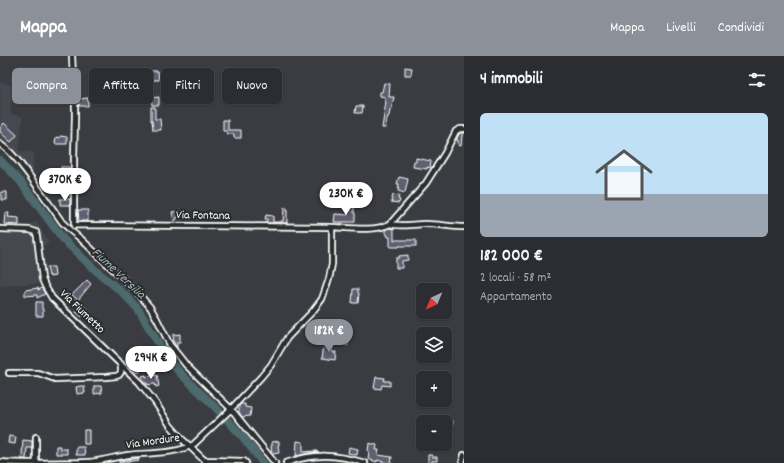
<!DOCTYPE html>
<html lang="it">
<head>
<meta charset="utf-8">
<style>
	:root { --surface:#2c2d32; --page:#38393e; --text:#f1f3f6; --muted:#a6a8ac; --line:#48494d; --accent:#8c9099 }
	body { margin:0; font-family:Dekko,sans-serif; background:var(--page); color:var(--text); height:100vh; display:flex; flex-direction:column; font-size:15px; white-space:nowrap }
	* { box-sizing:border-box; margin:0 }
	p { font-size:13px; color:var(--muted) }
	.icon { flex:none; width:22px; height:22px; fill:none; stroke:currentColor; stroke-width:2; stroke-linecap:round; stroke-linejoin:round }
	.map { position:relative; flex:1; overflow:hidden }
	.sheet { display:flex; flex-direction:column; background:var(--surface); width:320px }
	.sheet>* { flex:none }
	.guide { position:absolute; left:12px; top:12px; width:380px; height:36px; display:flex; gap:8px }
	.needle { width:26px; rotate:224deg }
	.fabs { position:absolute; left:416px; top:227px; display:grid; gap:8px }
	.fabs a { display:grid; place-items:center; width:36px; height:36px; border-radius:6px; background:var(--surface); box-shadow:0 1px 3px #0004,0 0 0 1px var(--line); font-size:20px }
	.price { position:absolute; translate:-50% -34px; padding:0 9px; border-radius:14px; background:#fff; color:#222; font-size:13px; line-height:26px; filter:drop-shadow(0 1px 2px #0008) }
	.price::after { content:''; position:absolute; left:50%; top:24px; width:12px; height:9px; margin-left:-6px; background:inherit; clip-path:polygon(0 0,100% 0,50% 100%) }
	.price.on { background:var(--accent); color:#fff }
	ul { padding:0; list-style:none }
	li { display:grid; align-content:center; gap:8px; height:212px; padding:0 16px }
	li+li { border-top:1px solid var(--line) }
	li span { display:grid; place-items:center; height:124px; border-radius:6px; color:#555 }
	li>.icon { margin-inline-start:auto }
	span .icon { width:72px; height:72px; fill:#fffc; stroke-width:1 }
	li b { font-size:17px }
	h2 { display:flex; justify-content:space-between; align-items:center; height:48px; padding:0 16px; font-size:17px }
	.pill { padding:0 14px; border-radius:6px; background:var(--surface); box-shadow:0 1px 3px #0004,0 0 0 1px var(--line); font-size:14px; line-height:36px }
	.pill.on { background:var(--accent); color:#fff }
	header { display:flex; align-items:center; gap:24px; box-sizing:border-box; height:56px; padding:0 20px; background:var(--accent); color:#fff }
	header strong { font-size:19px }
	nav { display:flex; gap:22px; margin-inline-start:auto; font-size:14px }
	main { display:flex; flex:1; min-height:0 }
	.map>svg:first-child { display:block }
	.built { fill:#464650 }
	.water { fill:#4d6b6d; stroke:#94a6a7 }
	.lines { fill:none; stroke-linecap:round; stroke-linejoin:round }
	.river { stroke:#4d6b6d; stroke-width:8 }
	.building { fill:#615f71; stroke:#fff }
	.minor-casing { stroke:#fff; stroke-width:8 }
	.minor { stroke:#2a2d2e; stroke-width:4.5 }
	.labels { text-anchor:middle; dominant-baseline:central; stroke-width:4; stroke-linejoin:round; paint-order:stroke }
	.street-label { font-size:12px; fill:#fff; stroke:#2a2d2e }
	.water-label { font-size:13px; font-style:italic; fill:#a6b5b6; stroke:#2a2d2e }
</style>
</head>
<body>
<header>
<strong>Mappa</strong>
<nav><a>Mappa</a><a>Livelli</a><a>Condividi</a></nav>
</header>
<main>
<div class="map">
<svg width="464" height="407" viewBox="0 0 464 407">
	<rect width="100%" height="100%" fill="#3a3c42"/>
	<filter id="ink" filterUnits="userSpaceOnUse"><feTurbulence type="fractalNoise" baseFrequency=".025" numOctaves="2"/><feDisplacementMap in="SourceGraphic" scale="8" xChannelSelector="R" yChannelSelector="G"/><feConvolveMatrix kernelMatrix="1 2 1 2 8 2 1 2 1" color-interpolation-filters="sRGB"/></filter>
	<g filter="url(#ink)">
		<!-- built -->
		<path class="built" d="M0,26L11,29V58L23,60L19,95L34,96L33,121L13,95L0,82Z
			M36,165L49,187L42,190L45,227L0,230V174L31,175V168Z"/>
		<!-- water -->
		<path class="water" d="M342,273H344L345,274L346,273H349L348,290L345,289L344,288L341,289L342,286L341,285L342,276H343Z"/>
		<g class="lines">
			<!-- river -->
			<path class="river" d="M0,104L20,125L63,183L93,212L123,237L138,253L168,304L182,319L217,353L242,380L263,407"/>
		</g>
		<!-- building -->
		<path class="building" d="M405,11L412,12L411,19H405Z
			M151,15H158L159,24H152Z
			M25,22L29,34L22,36L18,23Z
			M384,27L390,28L389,41H394L391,54H390L389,60H388L385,72H382L386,46H385V41L380,40V36H382Z
			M234,29H240V31H255V36H252V47H247V36H244V35H234Z
			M159,41V49H152L151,42Z
			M88,42V50H79V43Z
			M356,50H363L362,57H355Z
			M151,51H155V63H160L161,74H153L152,65H151Z
			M223,64H228V74H241V82H234V78H227V75H223Z
			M4,67L17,79L11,86L0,76V72Z
			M461,77H464V78L462,79L461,90L458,89V84H456L459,78Z
			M60,80L67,81V88H55L56,81L60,82Z
			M416,102L431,105L430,112L427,111V113L413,111L414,105L416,106Z
			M61,111H69V118L59,117V113H61Z
			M399,121L408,123L405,137L398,135L399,128H397Z
			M1,136H7V144H1Z
			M393,139L399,140L398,143L400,144L399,147L391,146Z
			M60,143H70V149H60Z
			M348,150H354V157H355V166H334L335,158L348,159Z
			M284,152H287V167H264L267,166V163H265L266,159L273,160V166H281V165H283Z
			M78,154H88V165H79Z
			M181,155L182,160L177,161V163L174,165L172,156Z
			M5,157H9L8,161L19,162V169L4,168Z
			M390,172L394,173V184H416V190H399V191H390V181H388L387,178H386V174Z
			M408,199V204L402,205V212H396V202H399V200Z
			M47,211H54L55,220L50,221V219L49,220Z
			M87,224L91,228L78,244L72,239Z
			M38,232V234L42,232L45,238L37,242V239L25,240V234Z
			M353,233H358V237H359L358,247H352Z
			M36,246H42V253H43V260H36Z
			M82,249L88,254L82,261L76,256Z
			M180,278V286H177V292L174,287L173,279Z
			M324,288L332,289V296H336L335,304L322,302Z
			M129,307L139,310L138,312L140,313L139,317L133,315L129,311Z
			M146,319V321L157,319L159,330L156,331L155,328H154L147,329V327H145L143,324L142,320Z
			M376,321L385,322L384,325H390V330L382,329L381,333L374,332Z
			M80,330H84L85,337L77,338L76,331Z
			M94,330H101L102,337L94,338Z
			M241,348H245V351L251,352L250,360L242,361L239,356V350Z
			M446,365H453L451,375L447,374L448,370H446Z
			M84,374H89V388H84Z
			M9,380L16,381L15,388L8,387Z
			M23,384L32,385V392H27L26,403H21V400L22,399Z
			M279,385V389H278L279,397L272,398L271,390H272V386Z
			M297,385L303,386V396L314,395H317V396L309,397L296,400Z
			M369,387L377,389L376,394H379L378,399L392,401L391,407H384V406L377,404V406L368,403L369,395H368Z
			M56,390H60V393H67V398H56Z
			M76,391H84L85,399H76Z
			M349,391L358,393L357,399L348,397Z
			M428,399H432V401H437V405H432V407H428Z
			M139,402V404L119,407V405Z"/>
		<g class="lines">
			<!-- minor casing -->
			<g class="minor-casing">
				<path id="minor" d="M72,0L73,21L75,39V61L74,102V170
					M0,88L10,96L19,106L29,119L62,166L71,175L81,183L137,236L150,251L157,263L170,289L179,300L186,309L231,353L275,407
					M390,168C401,171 414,168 425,168C438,168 451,171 464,171
					M74,169L332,171
					M0,173L30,174L36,176L37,181L42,223L45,230L52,242L139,326L155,346L170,369L183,384L204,404L206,407
					M9,317H38L55,323L106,321L116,320L119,319L121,316V308
					M204,404L244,405L246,407
					M0,406C12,407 25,407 37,407C54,406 71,407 89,406C102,405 115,401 128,399C146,397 179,398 194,388L231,353L261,321L271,309L287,282L313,255L322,243L329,223L332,208V171C350,172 374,176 390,168L426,127L445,97L456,75L460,73H464
					M36,407V381
					M286,407C315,397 336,398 365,407
					M462,407L464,399"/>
			</g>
			<!-- minor -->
			<use href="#minor" class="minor"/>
		</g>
	</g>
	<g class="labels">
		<!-- street labels -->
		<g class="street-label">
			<text transform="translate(203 160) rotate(1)">Via Fontana</text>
			<text transform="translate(82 256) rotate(44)">Via Fiumetto</text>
			<text transform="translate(153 386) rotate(-8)">Via Mordure</text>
		</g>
		<!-- water labels -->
		<g class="water-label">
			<text transform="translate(118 218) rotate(43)">Fiume Versilia</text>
		</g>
	</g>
</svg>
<div class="fabs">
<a><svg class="needle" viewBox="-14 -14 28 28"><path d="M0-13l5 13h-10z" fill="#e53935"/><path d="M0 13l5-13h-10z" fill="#a6a8ac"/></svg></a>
<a><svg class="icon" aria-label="layers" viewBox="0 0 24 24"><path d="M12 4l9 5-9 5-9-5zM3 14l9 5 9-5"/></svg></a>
<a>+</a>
<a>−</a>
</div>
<b class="price" style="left:65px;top:146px">370K €</b>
<b class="price" style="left:346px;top:160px">230K €</b>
<b class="price on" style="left:329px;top:297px">182K €</b>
<b class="price" style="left:151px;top:324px">294K €</b>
<div class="guide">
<a class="pill on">Compra</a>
<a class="pill">Affitta</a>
<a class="pill">Filtri</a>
<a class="pill">Nuovo</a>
</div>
</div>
<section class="sheet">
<h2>4 immobili<svg class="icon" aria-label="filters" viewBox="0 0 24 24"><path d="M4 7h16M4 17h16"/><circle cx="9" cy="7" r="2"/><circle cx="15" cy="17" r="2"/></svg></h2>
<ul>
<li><span style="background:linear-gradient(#bfe0f5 65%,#9aa5b1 0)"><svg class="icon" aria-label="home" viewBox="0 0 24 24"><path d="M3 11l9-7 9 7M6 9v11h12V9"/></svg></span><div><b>182 000 €</b><p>2 locali · 58 m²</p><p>Appartamento</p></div></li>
</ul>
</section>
</main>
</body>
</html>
